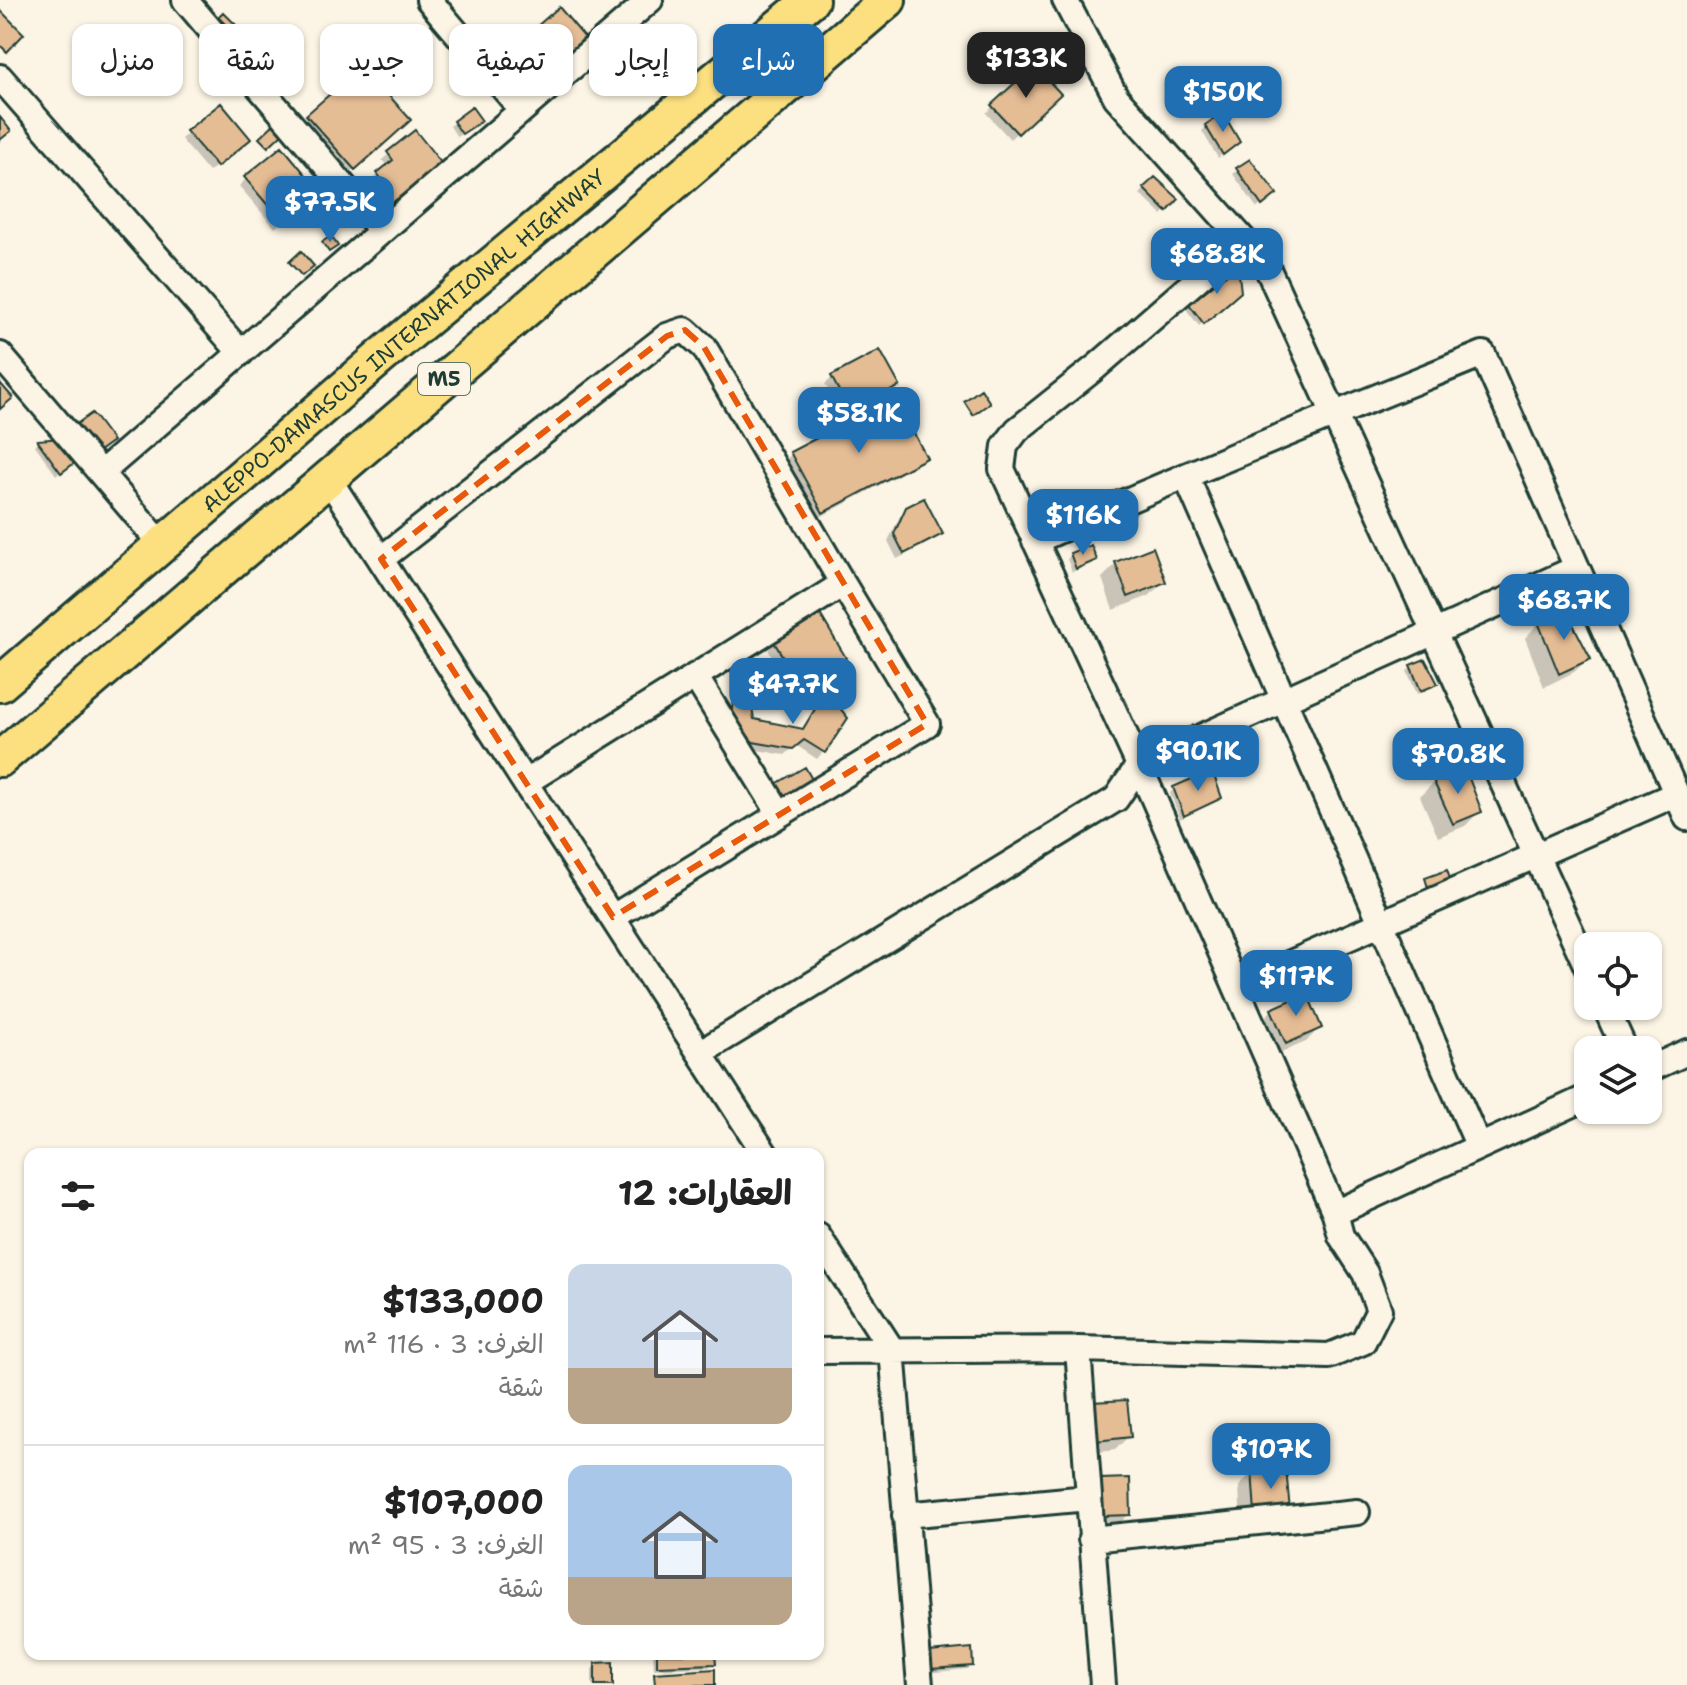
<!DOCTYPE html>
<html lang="ar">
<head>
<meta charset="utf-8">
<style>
	:root { --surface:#fff; --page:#f6f6f6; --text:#222; --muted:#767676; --line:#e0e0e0; --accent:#1f6fb2 }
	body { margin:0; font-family:"Shantell Sans","Playpen Sans Arabic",sans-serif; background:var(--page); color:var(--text); direction:rtl; height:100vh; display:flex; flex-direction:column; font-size:30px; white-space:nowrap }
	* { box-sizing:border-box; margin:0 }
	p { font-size:26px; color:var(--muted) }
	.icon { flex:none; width:44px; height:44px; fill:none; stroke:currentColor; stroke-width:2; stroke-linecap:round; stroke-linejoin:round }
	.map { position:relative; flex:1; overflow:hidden; direction:ltr }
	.drawer { position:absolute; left:24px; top:1148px; width:800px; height:512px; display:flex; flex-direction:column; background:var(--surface); border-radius:16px; box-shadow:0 2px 6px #0004; direction:rtl }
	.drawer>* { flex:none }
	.hud { position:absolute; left:24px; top:24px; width:800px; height:72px; direction:rtl; display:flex; gap:16px }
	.buttons { position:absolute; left:1574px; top:932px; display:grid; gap:16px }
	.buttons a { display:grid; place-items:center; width:88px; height:88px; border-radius:16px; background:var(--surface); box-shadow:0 2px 6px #0004; font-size:40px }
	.price { position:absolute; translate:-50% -68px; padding:0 18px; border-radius:16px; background:var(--accent); color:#fff; font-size:26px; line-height:52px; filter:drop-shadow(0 2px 4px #0008) }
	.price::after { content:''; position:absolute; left:50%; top:48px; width:24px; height:18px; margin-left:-12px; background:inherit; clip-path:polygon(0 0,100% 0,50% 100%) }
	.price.active { background:#222; color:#fff }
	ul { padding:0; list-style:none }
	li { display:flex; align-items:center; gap:24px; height:200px; padding:0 32px }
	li+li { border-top:2px solid var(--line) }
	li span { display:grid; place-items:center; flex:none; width:224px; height:160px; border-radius:16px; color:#555 }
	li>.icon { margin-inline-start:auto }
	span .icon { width:96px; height:96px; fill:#fffc; stroke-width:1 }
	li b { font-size:34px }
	h2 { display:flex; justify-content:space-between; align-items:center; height:96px; padding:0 32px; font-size:34px }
	.pill { padding:0 28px; border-radius:16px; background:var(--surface); box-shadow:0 2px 6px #0004; font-size:28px; line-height:72px }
	.pill.active { background:var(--accent); color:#fff }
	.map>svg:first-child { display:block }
	.shadow { fill:#0003 }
	.building { fill:#e5bd95; stroke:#1f3d34; stroke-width:2 }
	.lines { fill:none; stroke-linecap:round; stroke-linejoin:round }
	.minor-casing { stroke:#1f3d34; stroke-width:30 }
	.highway-casing { stroke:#1f3d34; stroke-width:40 }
	.minor { stroke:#fcf5e5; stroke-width:24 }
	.highway { stroke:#fce080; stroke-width:34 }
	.marked { fill:none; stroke:#e8590c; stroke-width:6; stroke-dasharray:16 10; stroke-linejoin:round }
	.labels { text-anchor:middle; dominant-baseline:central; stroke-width:6; stroke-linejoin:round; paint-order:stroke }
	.shield { fill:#fcf5e5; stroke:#617469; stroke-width:2 }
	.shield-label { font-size:20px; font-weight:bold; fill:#1f3d34 }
	.street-label { font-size:22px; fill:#1f3d34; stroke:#fcf5e5 }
</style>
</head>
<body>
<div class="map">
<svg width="1687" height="1685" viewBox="0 0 1687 1685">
	<rect width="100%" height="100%" fill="#fcf5e5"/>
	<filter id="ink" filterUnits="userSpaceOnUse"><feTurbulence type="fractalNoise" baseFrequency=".0125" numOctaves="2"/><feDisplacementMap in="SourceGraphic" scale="16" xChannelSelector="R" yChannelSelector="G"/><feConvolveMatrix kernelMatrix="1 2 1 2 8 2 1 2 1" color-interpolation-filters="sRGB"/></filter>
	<g filter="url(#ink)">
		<!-- shadow -->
		<path class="shadow" d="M529,35L577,45L547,70L523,42Z
			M516,55L533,75L516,91L498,70Z
			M1034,68L1058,94L1010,139L986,113Z
			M308,116L399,129L345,177L299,126Z
			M454,122L475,125L457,137L450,126Z
			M1206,127L1233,146L1218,158L1202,131Z
			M415,132L372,218L379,191L371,181L388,167L382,160Z
			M188,133L242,145L209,172L181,139Z
			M1250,161L1270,198L1257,208L1233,174Z
			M246,179L311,198L275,228L239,186Z
			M1155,179L1176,199L1162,215L1140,194Z
			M1234,296L1199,326L1186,309L1190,305Z
			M880,353L897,386L890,392L843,417L825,384L832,378Z
			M60,440L71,465L56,475L35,445L38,442Z
			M792,454L924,457L915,466L813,521L782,463Z
			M907,508L941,534L934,540L897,559L888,541L900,516Z
			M1071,555L1095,560L1091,564L1072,572L1067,559Z
			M1116,564L1164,582L1149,596L1113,610L1102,578Z
			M1539,623L1589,658L1574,672L1544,687L1525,638Z
			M775,643L843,658L839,663V660L792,688L768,650Z
			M1424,662L1435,684L1431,688L1417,694L1407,671L1411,667Z
			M825,694L845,718L823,752L817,759L796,745L785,755L746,748L728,709L735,702L752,721L801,730L819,700Z
			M1434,782L1480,811L1465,826L1438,837L1420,796Z
			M1174,789L1220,797L1215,801L1180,819L1170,793Z
			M1272,1010L1320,1027L1306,1042L1271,1056L1258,1024Z
			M1079,1418L1129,1436L1115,1450L1082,1454Z
			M1253,1472L1288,1510L1241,1527L1239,1486Z
			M1101,1481L1129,1514L1115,1528L1087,1530L1086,1495Z
			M653,1654H713V1663L709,1667L654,1669Z
			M930,1654L971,1665L967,1669L927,1673Z
			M596,1665L611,1685H592V1669Z"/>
		<!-- building -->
		<path class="building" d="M559,7L586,39L555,65L528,34Z
			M0,10L24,34L7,52L0,45Z
			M223,12L237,26L232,31L218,17Z
			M516,52L536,75L521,88L501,65Z
			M1034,65L1061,94L1018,134L991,105Z
			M362,66L411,120L355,170L306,115Z
			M221,103L251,139L217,167L186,131Z
			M472,107L482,121L462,134L453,121Z
			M1223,113L1240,142L1223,155L1205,125Z
			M0,117L11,131L0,140Z
			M275,123L284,132L268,147L259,138Z
			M415,130L442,164L379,213L368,198L385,184L377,173L393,160L387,152Z
			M282,146L320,192L283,223L244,177Z
			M1250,159L1277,194L1262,206L1236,168Z
			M1155,177L1179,199L1167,212L1143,188Z
			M331,236L338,246L329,252L322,242Z
			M301,251L314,266L302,276L289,262Z
			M1238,265L1241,292L1204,324L1189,304Z
			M880,350L900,386L850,412L831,376Z
			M0,383L13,398L0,409Z
			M981,389L990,403L973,415L964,401Z
			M895,397L927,458L823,513L790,452Z
			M92,413L113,441L95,454L74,426Z
			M61,438L77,461L61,473L37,440Z
			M924,498L943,534L904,554L894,534L906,507Z
			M1091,545L1097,560L1076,569L1070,553Z
			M1153,547L1166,582L1128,597L1115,562Z
			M1565,609L1591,659L1559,674L1538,622Z
			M820,614L846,658L800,685L774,642Z
			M1425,659L1438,684L1421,691L1410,665Z
			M826,691L848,718L825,753L804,740L793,749L753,742L732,718L734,700L751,702L754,719L803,729Z
			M805,767L813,781L777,801L769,788Z
			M1465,768L1482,812L1453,824L1433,780Z
			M1212,770L1222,798L1184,816L1173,787Z
			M1447,870L1451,882L1429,891L1425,878Z
			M1307,993L1322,1028L1286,1044L1271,1009Z
			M1127,1400L1131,1437L1096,1441L1092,1402Z
			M1286,1468L1290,1511L1255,1513L1252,1470Z
			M1130,1478L1131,1515L1101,1516L1100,1479Z
			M972,1648L973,1666L930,1669L929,1652Z
			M657,1654H715L716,1664L657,1666Z
			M613,1662V1685H595V1663Z
			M715,1669V1685H655L654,1673Z"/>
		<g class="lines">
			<!-- minor casing -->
			<g class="minor-casing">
				<path id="minor" d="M185,0L382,231
					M429,0L522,110
					M1065,0L1116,97L1266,265L1588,969
					M0,77L241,353
					M0,355L162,545
					M101,473L650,0
					M1186,476L1479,1147
					M328,478L765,1154
					M1035,541C1183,475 1333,415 1483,354L1687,818
					M381,559L667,336L685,330L704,347L843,584
					M695,676L780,814
					M526,782L843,584L927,724L613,917
					M1236,987L1676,794
					M1605,1006L1625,1050
					M700,1053L1116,799L1139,765L1577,568
					M1648,1070L1687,1052
					M1335,1213L1588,1097
					M818,1236L892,1350L920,1685
					M1078,1349L1103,1685
					M818,1351L1078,1349L1329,1356L1363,1342L1379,1310L1365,1273L1341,1236L1335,1213L1139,765L1002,469L1005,446L1017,430L1096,367L1230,251L1253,250
					M905,1515L1088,1498
					M1091,1539L1357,1512"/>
			</g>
			<!-- highway casing -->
			<g class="highway-casing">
				<g id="highway">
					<path id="s1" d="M0,684L383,355L811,0"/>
					<path d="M0,759L888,0"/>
				</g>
			</g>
			<!-- minor -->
			<use href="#minor" class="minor"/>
			<!-- highway -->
			<use href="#highway" class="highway"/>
		</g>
	</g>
	<!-- marked area -->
	<path class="marked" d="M685,330L704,347L927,724L613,917L381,559L667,336Z"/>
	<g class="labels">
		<!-- shield labels -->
		<rect class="shield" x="418" y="363" width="52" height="32" rx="6"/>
		<g class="shield-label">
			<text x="444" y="379">M5</text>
		</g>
		<!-- street labels -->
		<g class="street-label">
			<text stroke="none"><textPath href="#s1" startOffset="530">ALEPPO-DAMASCUS INTERNATIONAL HIGHWAY</textPath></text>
		</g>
	</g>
</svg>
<div class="buttons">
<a><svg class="icon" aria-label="locate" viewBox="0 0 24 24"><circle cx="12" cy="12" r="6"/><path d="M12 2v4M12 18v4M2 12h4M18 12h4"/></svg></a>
<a><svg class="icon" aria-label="layers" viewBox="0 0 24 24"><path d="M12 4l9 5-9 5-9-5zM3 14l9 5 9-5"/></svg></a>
</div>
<b class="price active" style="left:1026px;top:100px">$133K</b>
<b class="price" style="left:1223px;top:134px">$150K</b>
<b class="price" style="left:330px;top:244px">$77.5K</b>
<b class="price" style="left:1217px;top:296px">$68.8K</b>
<b class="price" style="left:859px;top:455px">$58.1K</b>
<b class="price" style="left:1083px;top:557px">$116K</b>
<b class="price" style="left:1564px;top:642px">$68.7K</b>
<b class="price" style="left:793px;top:726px">$47.7K</b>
<b class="price" style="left:1198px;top:793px">$90.1K</b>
<b class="price" style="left:1458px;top:796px">$70.8K</b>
<b class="price" style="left:1296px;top:1018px">$117K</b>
<b class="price" style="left:1271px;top:1491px">$107K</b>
<div class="hud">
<a class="pill active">شراء</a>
<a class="pill">إيجار</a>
<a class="pill">تصفية</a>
<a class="pill">جديد</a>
<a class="pill">شقة</a>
<a class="pill">منزل</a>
</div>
<section class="drawer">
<h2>العقارات: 12<svg class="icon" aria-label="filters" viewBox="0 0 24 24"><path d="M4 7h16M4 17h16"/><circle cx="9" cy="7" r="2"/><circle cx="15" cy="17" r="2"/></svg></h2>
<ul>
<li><span style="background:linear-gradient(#c9d6e8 65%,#b9a48a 0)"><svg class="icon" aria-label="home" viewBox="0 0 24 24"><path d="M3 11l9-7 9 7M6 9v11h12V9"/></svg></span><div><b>$133,000</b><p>الغرف: 3 · 116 m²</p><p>شقة</p></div></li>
<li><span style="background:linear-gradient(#a9c7e8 70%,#b9a48a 0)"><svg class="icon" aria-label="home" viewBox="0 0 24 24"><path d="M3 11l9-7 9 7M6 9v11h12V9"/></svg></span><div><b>$107,000</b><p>الغرف: 3 · 95 m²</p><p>شقة</p></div></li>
</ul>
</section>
</div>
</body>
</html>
